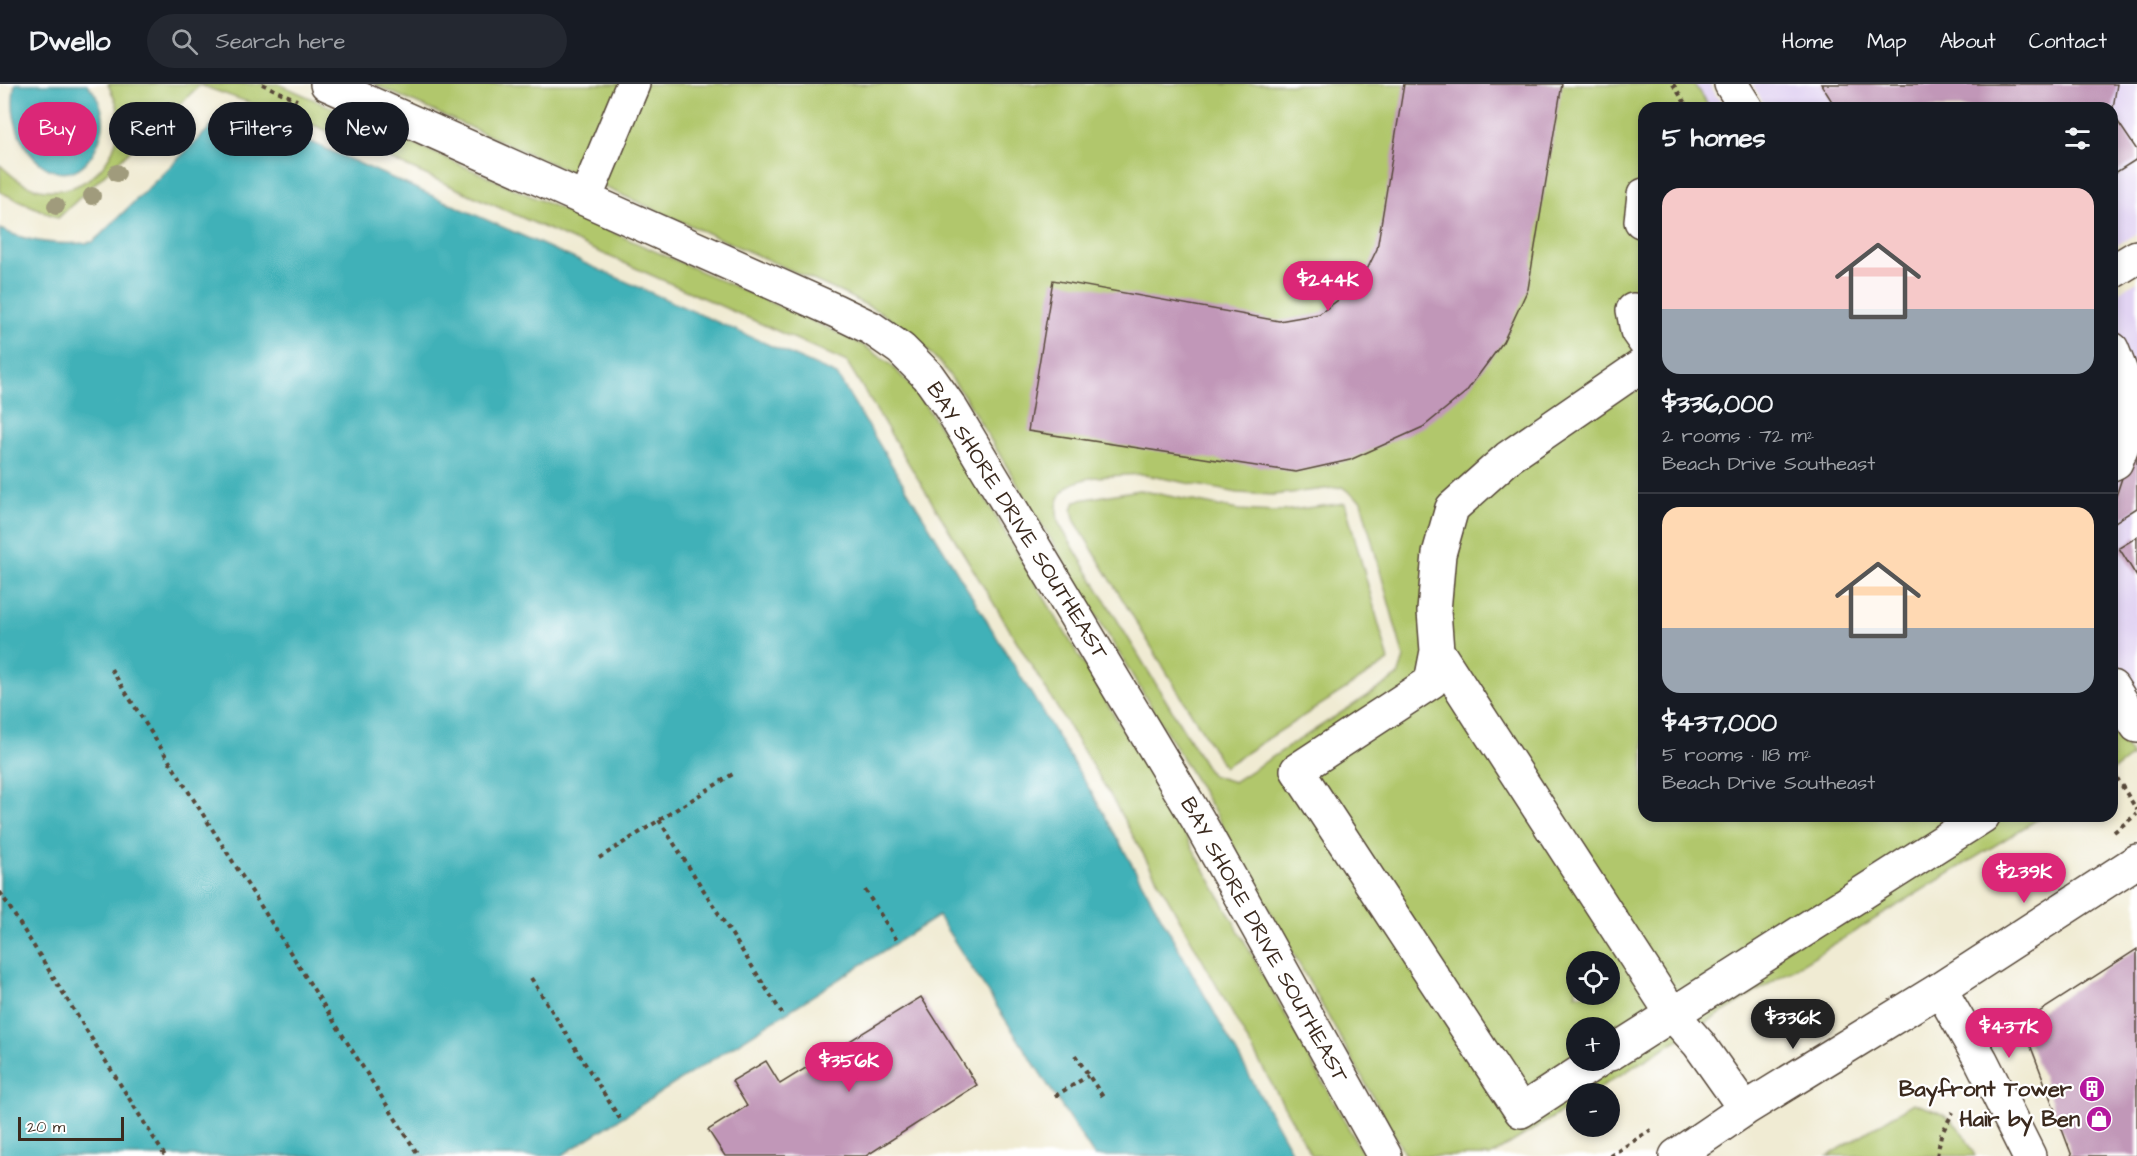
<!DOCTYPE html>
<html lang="en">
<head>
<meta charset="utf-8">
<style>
	:root { --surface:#171b24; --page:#242831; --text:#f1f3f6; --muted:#9ea1a6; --line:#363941; --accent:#db2777 }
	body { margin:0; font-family:"Architects Daughter",sans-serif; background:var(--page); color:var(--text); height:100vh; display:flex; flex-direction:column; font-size:22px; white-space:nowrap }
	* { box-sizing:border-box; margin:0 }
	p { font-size:20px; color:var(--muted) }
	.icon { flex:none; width:33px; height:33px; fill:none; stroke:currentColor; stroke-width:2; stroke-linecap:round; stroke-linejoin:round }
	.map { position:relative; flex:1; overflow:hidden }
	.panel { position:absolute; left:1638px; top:18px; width:480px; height:720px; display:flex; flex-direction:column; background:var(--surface); border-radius:18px; box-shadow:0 3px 9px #0003 }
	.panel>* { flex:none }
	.hud { position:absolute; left:18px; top:18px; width:570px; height:54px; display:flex; gap:12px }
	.controls { position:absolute; left:1566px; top:867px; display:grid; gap:12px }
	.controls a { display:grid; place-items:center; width:54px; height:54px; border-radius:50%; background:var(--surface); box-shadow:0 3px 9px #0003; font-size:30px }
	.scale { position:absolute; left:18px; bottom:15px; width:106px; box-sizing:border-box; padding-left:6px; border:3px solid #3b2a1e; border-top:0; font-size:16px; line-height:21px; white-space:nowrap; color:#3b2a1e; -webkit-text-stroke:4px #fff; paint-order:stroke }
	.price { position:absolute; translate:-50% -51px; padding:0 14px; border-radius:21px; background:var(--accent); color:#fff; font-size:20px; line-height:39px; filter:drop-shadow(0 2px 3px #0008) }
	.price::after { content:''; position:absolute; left:50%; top:36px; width:18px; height:14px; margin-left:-9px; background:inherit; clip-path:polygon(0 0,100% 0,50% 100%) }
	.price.on { background:#222; color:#fff }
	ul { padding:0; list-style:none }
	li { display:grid; align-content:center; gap:12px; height:318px; padding:0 24px }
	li+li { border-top:2px solid var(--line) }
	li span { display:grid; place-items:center; height:186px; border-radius:18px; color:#555 }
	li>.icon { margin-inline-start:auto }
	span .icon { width:108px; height:108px; fill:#fffc; stroke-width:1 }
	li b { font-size:26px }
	h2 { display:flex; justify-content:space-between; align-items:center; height:72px; padding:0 24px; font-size:26px }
	.tag { padding:0 21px; border-radius:27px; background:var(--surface); box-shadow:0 3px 9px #0003; font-size:21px; line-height:54px }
	.tag.on { background:var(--accent); color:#fff }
	header { display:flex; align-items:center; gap:36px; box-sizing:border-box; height:84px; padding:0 30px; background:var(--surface); border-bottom:2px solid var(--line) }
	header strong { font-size:28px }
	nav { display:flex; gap:33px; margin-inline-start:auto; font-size:21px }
	.search { width:420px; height:54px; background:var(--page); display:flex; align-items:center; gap:15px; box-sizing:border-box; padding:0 21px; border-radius:33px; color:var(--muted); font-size:22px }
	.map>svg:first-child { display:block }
	.built { fill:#e2d4f3 }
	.green { fill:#b1c76c; stroke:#767845; stroke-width:1.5; fill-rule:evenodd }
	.water { fill:#41b1b8; stroke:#3e6e6b; stroke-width:1.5 }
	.building { fill:#c197b8 }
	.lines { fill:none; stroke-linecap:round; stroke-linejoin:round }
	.minor-casing { stroke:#564739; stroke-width:36 }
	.path { stroke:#564739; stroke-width:4; stroke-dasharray:4.5 4.5; stroke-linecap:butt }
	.minor { stroke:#fff; stroke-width:33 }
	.tree { fill:#a09b7c }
	.labels { text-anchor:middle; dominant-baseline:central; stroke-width:4.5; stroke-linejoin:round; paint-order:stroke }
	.street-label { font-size:22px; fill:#3b2a1e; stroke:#fff }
	.poi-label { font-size:22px; font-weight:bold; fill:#3b2a1e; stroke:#fff; text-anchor:end }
</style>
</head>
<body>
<header>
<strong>Dwello</strong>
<div class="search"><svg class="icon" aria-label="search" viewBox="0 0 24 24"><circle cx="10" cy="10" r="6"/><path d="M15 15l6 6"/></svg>Search here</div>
<nav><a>Home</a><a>Map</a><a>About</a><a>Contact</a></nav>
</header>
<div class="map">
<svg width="2137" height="1072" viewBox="0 0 2137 1072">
	<rect width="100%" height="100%" fill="#fff"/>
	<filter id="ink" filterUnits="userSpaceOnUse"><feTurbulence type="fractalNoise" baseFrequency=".0167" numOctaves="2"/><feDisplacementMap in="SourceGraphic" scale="12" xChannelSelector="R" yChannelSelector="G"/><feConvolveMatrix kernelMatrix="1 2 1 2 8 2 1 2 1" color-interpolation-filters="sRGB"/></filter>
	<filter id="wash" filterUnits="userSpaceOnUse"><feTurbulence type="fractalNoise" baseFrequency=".008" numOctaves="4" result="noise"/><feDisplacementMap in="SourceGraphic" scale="24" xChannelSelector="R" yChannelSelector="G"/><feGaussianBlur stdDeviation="1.35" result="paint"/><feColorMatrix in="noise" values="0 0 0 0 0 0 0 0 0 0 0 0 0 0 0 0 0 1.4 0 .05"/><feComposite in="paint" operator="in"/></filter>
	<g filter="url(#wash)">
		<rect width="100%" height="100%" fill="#f0ebd3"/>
		<!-- built -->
		<path class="built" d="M1694,0H1709L1724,24H1710Z
			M1752,0H2137V149L2112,164V24H1767Z
			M2137,197V609L2112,569V213Z"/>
		<!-- green -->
		<path class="green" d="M108,0H279L830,245L863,261L890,280L914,305L961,374L1182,745L1364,1072H1312L1109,709L847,278L318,43L200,1L58,134L0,108V81C12,92 23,102 39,105C87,115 125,71 118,26C117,17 111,8 108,0Z
			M373,0H1694L1710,24H1644V732H2043L1591,1009L1576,1010V1019L1490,1072H1406L1214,727L965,313L942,281L914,252L880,228L842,209ZM1141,390L1238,409L1273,411L1342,403L1361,417L1404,574L1398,592L1234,698L1211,691L1059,440C1045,387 1106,393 1141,390ZM1576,878H1610V910H1576ZM1576,944H1610V976H1576Z
			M1139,406L1238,426L1275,428L1345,419L1389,577L1224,683L1075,437L1072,426L1075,417Z
			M2112,642L2132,672L2112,687Z
			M1913,1019C1951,1032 1957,1035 1975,1072H1828Z"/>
		<!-- water -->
		<path class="water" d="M15,0H87C100,13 107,33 101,51C74,132 0,67 15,0Z
			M228,26L313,59L837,291L1096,716L1294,1072H1094L938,832L561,1072H0V145C30,159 61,162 93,158Z"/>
		<g id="blocks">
			<!-- building -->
			<path class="building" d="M1404,0H1562L1528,205L1503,258L1466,308L1423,343L1350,376L1296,388L1028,347L1053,196L1279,237L1319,230L1360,200L1377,165Z
				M1821,0H2117L2113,24H1836Z
				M2112,29L2137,66V75L2112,91Z
				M2137,349V424L2112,440V424Z
				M2137,453V493L2119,464Z
				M2137,865V1072H2072L2022,939Z
				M921,913L977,1001L866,1072H725L708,1046L747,1022L732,997L766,977L780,1000Z"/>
		</g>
	</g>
	<g filter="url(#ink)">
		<use href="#blocks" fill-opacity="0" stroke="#564739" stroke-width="1.5"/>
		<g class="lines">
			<!-- minor casing -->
			<g class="minor-casing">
				<path id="minor" d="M327,0L836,227L871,244L901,265L928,292L950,323L1198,736L1385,1072
					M1731,0L1746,24
					M585,115L633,0
					M1641,137L1644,111
					M2112,188L2137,173
					M1633,226L1637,247L1644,257
					M2112,265L2126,301L2130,341L2116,378L2112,380
					M1644,280L1509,373L1452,424L1439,470L1434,527L1437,567L1673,931L1699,960L1745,1025
					M1437,567L1431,598L1297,686L1521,1027L1599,976
					M2112,603L2137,642
					M1940,905L1981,976L2029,1072
					M1610,970L1983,732
					M1676,1072L1745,1025L1940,905L2137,777"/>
			</g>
			<!-- path -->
			<path class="path" d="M262,0L297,16
				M1673,0L1688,24
				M111,585L419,1072
				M2112,686L2137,726
				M659,736L783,931
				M2114,748L2137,730
				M599,774L736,688
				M865,806L898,858
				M0,808L165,1072
				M531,894L620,1035
				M1075,971L1103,1013
				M1055,1012L1088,992
				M1610,1072L1651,1046
				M1937,1072L1941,1051L1953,1028"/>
			<!-- minor -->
			<use href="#minor" class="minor"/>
		</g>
		<!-- trees -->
		<g class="tree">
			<circle cx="144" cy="52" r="9"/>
			<circle cx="117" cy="89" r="9"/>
			<circle cx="92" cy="112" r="9"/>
			<circle cx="56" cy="122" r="9"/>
		</g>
	</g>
	<!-- icons -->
	<defs>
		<g id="building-disc" transform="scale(1.35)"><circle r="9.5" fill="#b5179e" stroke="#fff"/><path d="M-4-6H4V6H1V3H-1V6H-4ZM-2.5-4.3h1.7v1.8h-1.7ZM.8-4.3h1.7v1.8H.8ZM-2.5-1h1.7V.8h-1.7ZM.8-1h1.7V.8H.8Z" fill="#fff"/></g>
		<g id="shop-disc" transform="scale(1.35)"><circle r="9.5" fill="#b5179e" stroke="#fff"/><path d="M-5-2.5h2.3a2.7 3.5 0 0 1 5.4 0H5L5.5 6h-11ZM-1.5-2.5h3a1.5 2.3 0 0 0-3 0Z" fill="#fff"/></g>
	</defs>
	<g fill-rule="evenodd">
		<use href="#building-disc" x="2092" y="1005"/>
		<use href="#shop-disc" x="2099" y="1035"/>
	</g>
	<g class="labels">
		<!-- street labels -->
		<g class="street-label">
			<text transform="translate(1017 437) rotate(58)">BAY SHORE DRIVE SOUTHEAST</text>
			<text transform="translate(1264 856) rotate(61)">BAY SHORE DRIVE SOUTHEAST</text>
		</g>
		<!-- poi labels -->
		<g class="poi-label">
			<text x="2072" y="1005">Bayfront Tower</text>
			<text x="2080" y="1035">Hair by Ben</text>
		</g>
	</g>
</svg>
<div class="controls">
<a><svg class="icon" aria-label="locate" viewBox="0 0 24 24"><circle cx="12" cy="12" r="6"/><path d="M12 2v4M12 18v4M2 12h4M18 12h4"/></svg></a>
<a>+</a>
<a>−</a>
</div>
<div class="scale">20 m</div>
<b class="price" style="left:1328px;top:228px">$244K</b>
<b class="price" style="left:2024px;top:820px">$239K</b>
<b class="price on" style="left:1793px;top:966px">$336K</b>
<b class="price" style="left:2009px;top:975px">$437K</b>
<b class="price" style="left:849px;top:1009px">$356K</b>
<div class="hud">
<a class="tag on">Buy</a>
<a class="tag">Rent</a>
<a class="tag">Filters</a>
<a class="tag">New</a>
</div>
<section class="panel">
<h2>5 homes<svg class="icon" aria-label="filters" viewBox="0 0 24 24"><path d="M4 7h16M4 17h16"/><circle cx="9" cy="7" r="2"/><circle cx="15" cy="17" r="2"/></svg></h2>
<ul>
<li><span style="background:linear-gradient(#f6c9c9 65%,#9aa5b1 0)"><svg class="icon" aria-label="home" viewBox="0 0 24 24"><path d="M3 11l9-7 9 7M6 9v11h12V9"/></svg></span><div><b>$336,000</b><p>2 rooms · 72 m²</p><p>Beach Drive Southeast</p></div></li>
<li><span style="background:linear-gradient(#ffd9b3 65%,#9aa5b1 0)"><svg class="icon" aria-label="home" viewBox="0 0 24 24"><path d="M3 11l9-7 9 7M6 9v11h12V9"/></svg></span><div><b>$437,000</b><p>5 rooms · 118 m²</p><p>Beach Drive Southeast</p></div></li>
</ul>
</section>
</div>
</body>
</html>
